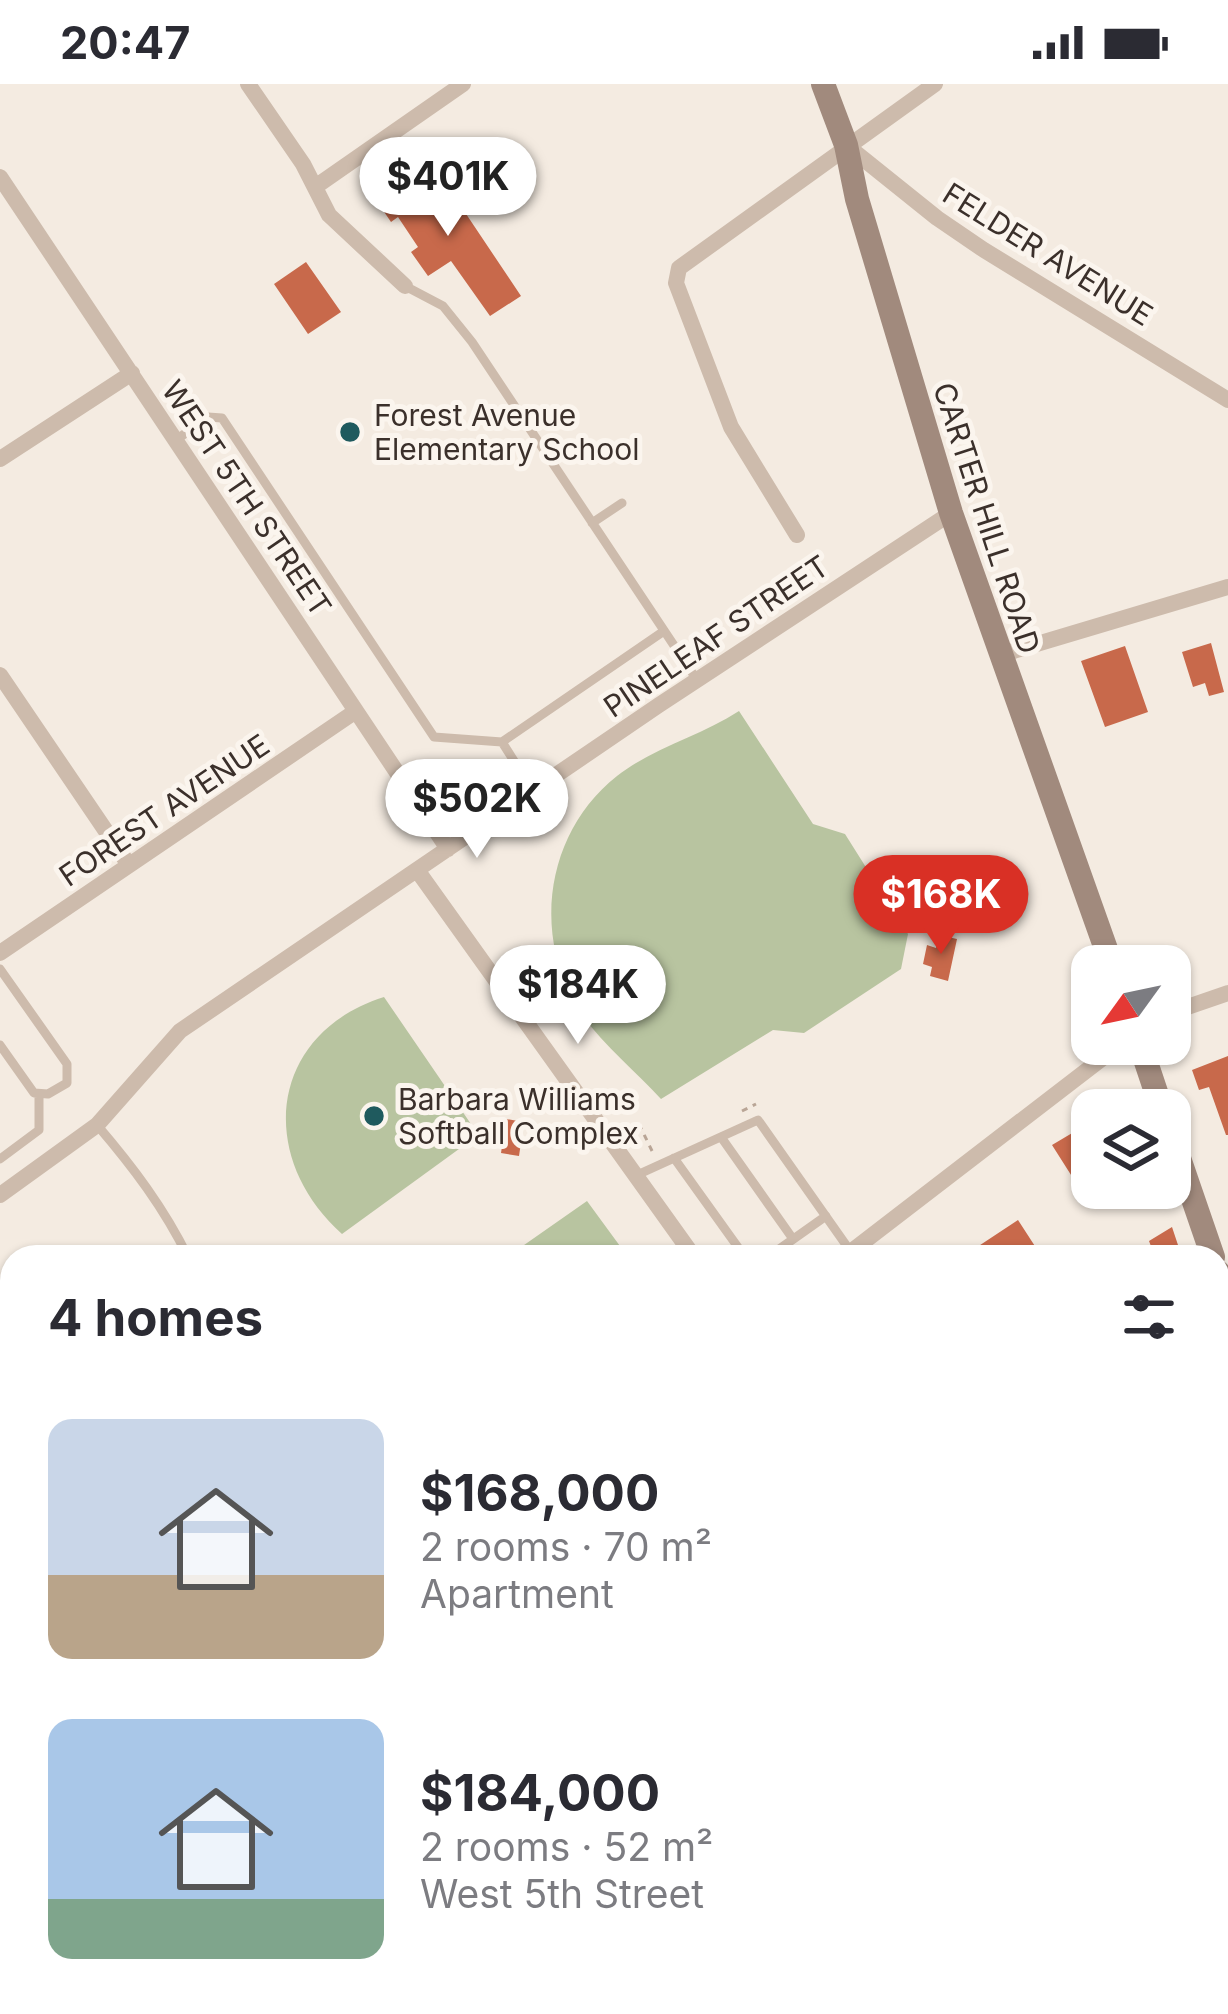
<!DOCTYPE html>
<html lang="en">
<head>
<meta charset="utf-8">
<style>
	:root { --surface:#fff; --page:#f7f7f7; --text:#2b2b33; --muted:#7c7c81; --accent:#d93025 }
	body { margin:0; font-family:Inter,sans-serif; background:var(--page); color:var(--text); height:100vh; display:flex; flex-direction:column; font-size:45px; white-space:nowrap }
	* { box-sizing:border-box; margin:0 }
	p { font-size:39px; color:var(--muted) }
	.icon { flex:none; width:66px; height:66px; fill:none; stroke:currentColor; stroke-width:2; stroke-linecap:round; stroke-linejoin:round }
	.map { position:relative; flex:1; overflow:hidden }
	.side { position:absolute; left:0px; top:1161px; width:1230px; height:771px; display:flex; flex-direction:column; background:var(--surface); border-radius:36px 36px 0 0; box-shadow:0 3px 9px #0004 }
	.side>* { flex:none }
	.needle { width:78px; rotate:237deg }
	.fabs { position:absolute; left:1071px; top:861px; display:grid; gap:24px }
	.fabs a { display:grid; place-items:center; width:120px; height:120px; border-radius:24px; background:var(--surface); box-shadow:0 3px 9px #0004; font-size:60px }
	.price { position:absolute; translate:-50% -102px; padding:0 27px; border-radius:42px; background:#fff; color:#222; font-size:39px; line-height:78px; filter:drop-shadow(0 3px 6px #0008) }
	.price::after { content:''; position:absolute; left:50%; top:72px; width:36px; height:27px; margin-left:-18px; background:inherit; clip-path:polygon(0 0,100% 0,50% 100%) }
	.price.on { background:var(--accent); color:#fff }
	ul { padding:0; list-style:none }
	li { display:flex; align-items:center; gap:36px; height:300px; padding:0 48px }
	li span { display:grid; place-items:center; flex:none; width:336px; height:240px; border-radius:24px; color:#555 }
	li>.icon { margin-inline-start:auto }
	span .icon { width:144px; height:144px; fill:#fffc; stroke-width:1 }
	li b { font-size:51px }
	h2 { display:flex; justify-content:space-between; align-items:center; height:144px; padding:0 48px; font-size:51px }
	.status { display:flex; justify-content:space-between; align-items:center; height:84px; padding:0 60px; background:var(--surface); direction:ltr }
	.status svg { height:33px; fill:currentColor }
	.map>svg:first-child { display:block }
	.green { fill:#b8c4a0 }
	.building { fill:#c8694b }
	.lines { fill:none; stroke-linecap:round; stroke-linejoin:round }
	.path { stroke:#b9a596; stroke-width:3; stroke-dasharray:6 6; stroke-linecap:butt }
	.service { stroke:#cdbbac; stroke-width:9 }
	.minor { stroke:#cdbbac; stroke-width:16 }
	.secondary { stroke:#a18a7d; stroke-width:24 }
	.poi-dot { fill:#1f5a5e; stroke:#fbf5ee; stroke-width:4.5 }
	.labels { text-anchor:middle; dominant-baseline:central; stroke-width:10; stroke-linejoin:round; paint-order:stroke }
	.street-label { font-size:30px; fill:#3b302b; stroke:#fbf5ee }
	.poi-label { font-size:30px; fill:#3b302b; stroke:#fbf5ee; text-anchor:start }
</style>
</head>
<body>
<div class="status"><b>20:47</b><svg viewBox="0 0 49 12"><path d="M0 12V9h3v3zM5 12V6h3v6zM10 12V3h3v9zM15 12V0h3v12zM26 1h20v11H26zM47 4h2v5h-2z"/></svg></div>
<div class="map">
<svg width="1228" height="1930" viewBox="0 0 1228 1930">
	<rect width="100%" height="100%" fill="#f4ebe1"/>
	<!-- green -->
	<path class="green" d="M739,627L813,740L845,750L908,850L901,885L804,949L773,946L661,1015C631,982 589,950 570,910C533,835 552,743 617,692C654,663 701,652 739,627Z
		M384,913L473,1043L470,1057L342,1150C256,1073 268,950 384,913Z
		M587,1117L628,1173H507Z"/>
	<!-- building -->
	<path class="building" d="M440,91L521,212L490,232L451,177L428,192L411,168L418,163L398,133L391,138L374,113L405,93L415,108Z
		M306,178L341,228L308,250L274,200Z
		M1211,559L1224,608L1209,612L1205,599L1193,603L1182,568Z
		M1125,562L1148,628L1105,643L1081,577Z
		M939,851L957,855L948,897L930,892L932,883L923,880L927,861L936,864Z
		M1228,972V1051H1226L1209,1003L1199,1006L1192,986Z
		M506,1035L524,1038L519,1072L501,1069L503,1056L491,1055L493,1041L505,1042Z
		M1084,1042L1092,1056V1124L1052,1061Z
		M1018,1136L1042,1173H962Z
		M1172,1143L1182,1173H1155L1149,1157Z"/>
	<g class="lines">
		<!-- path -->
		<path class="path" d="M742,1027L756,1020
			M639,1040L653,1069
			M1218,1453L1228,1446
			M675,1920L682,1930"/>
		<!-- service -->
		<path class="service" d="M405,202L443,222L472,258L697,596
			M176,356L208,333L222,334L434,653L502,658L664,547
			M592,439L622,419
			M502,658L533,707
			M0,885L67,980V999L48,1010L34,1009L0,961
			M97,1041C133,1083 164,1124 188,1173
			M721,1053L793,1155
			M674,1074L745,1173
			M0,1075L39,1046V1011
			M637,1091L758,1036L851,1168
			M768,1173L826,1132
			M1218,1328L1228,1343
			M1218,1401L1228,1359
			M0,1429L12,1418
			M1218,1615L1228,1609
			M1218,1667L1228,1660
			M1218,1752L1228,1770
			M1220,1856L1228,1832
			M1037,1930L1045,1920"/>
		<!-- minor -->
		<path class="minor" d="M248,0L303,80L329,131L405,202
			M846,61L937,134L984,166L1228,316
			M0,93L448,765
			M315,103L463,0
			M0,375L132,289
			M797,451L731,343L676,199L679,184L935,0
			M1000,571L1228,503
			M0,591L129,781
			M417,786L694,1173
			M0,869L356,627
			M1170,929L1228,909
			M0,1111L97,1041L180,947L659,621L951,429
			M844,1173L1121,960
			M1218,1484L1228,1477
			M1218,1713L1228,1706
			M560,1930L575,1920
			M913,1930L923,1920"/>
		<!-- secondary -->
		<path class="secondary" d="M823,0L846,61L857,115L951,429L1112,882
			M1140,960L1162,1026
			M1170,1048L1213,1173
			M1218,1188L1228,1217"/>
	</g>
	<!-- markers -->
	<g class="poi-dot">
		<circle cx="350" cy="348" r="12"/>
		<circle cx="374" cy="1032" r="12"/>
	</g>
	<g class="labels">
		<!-- street labels -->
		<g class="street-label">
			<text transform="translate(1048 170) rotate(32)">FELDER AVENUE</text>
			<text transform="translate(247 414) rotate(56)">WEST 5TH STREET</text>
			<text transform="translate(987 434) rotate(72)">CARTER HILL ROAD</text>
			<text transform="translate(716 552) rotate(-34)">PINELEAF STREET</text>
			<text transform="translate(164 726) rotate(-34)">FOREST AVENUE</text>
		</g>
		<!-- poi labels -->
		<g class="poi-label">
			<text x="374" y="331">Forest Avenue<tspan x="374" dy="34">Elementary School</tspan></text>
			<text x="398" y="1015">Barbara Williams<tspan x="398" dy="34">Softball Complex</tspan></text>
		</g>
	</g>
</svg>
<div class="fabs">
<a><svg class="needle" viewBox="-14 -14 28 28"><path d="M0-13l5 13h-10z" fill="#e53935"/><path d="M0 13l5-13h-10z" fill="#7c7c81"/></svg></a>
<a><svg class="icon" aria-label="layers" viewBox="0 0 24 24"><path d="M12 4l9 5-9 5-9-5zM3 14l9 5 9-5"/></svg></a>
</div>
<b class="price" style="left:448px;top:155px">$401K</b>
<b class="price" style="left:477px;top:777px">$502K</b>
<b class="price on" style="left:941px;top:873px">$168K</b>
<b class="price" style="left:578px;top:963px">$184K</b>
<section class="side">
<h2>4 homes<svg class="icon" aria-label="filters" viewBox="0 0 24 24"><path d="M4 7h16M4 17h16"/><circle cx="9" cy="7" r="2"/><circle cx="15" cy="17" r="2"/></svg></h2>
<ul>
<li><span style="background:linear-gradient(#c9d6e8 65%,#b9a48a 0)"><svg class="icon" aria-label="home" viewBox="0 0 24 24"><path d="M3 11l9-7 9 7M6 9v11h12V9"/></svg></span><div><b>$168,000</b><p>2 rooms · 70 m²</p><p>Apartment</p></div></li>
<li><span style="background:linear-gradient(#a9c7e8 75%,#7fa58c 0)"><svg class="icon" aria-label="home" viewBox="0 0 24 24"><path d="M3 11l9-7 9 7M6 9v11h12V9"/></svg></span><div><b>$184,000</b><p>2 rooms · 52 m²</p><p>West 5th Street</p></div></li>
</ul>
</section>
</div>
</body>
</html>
